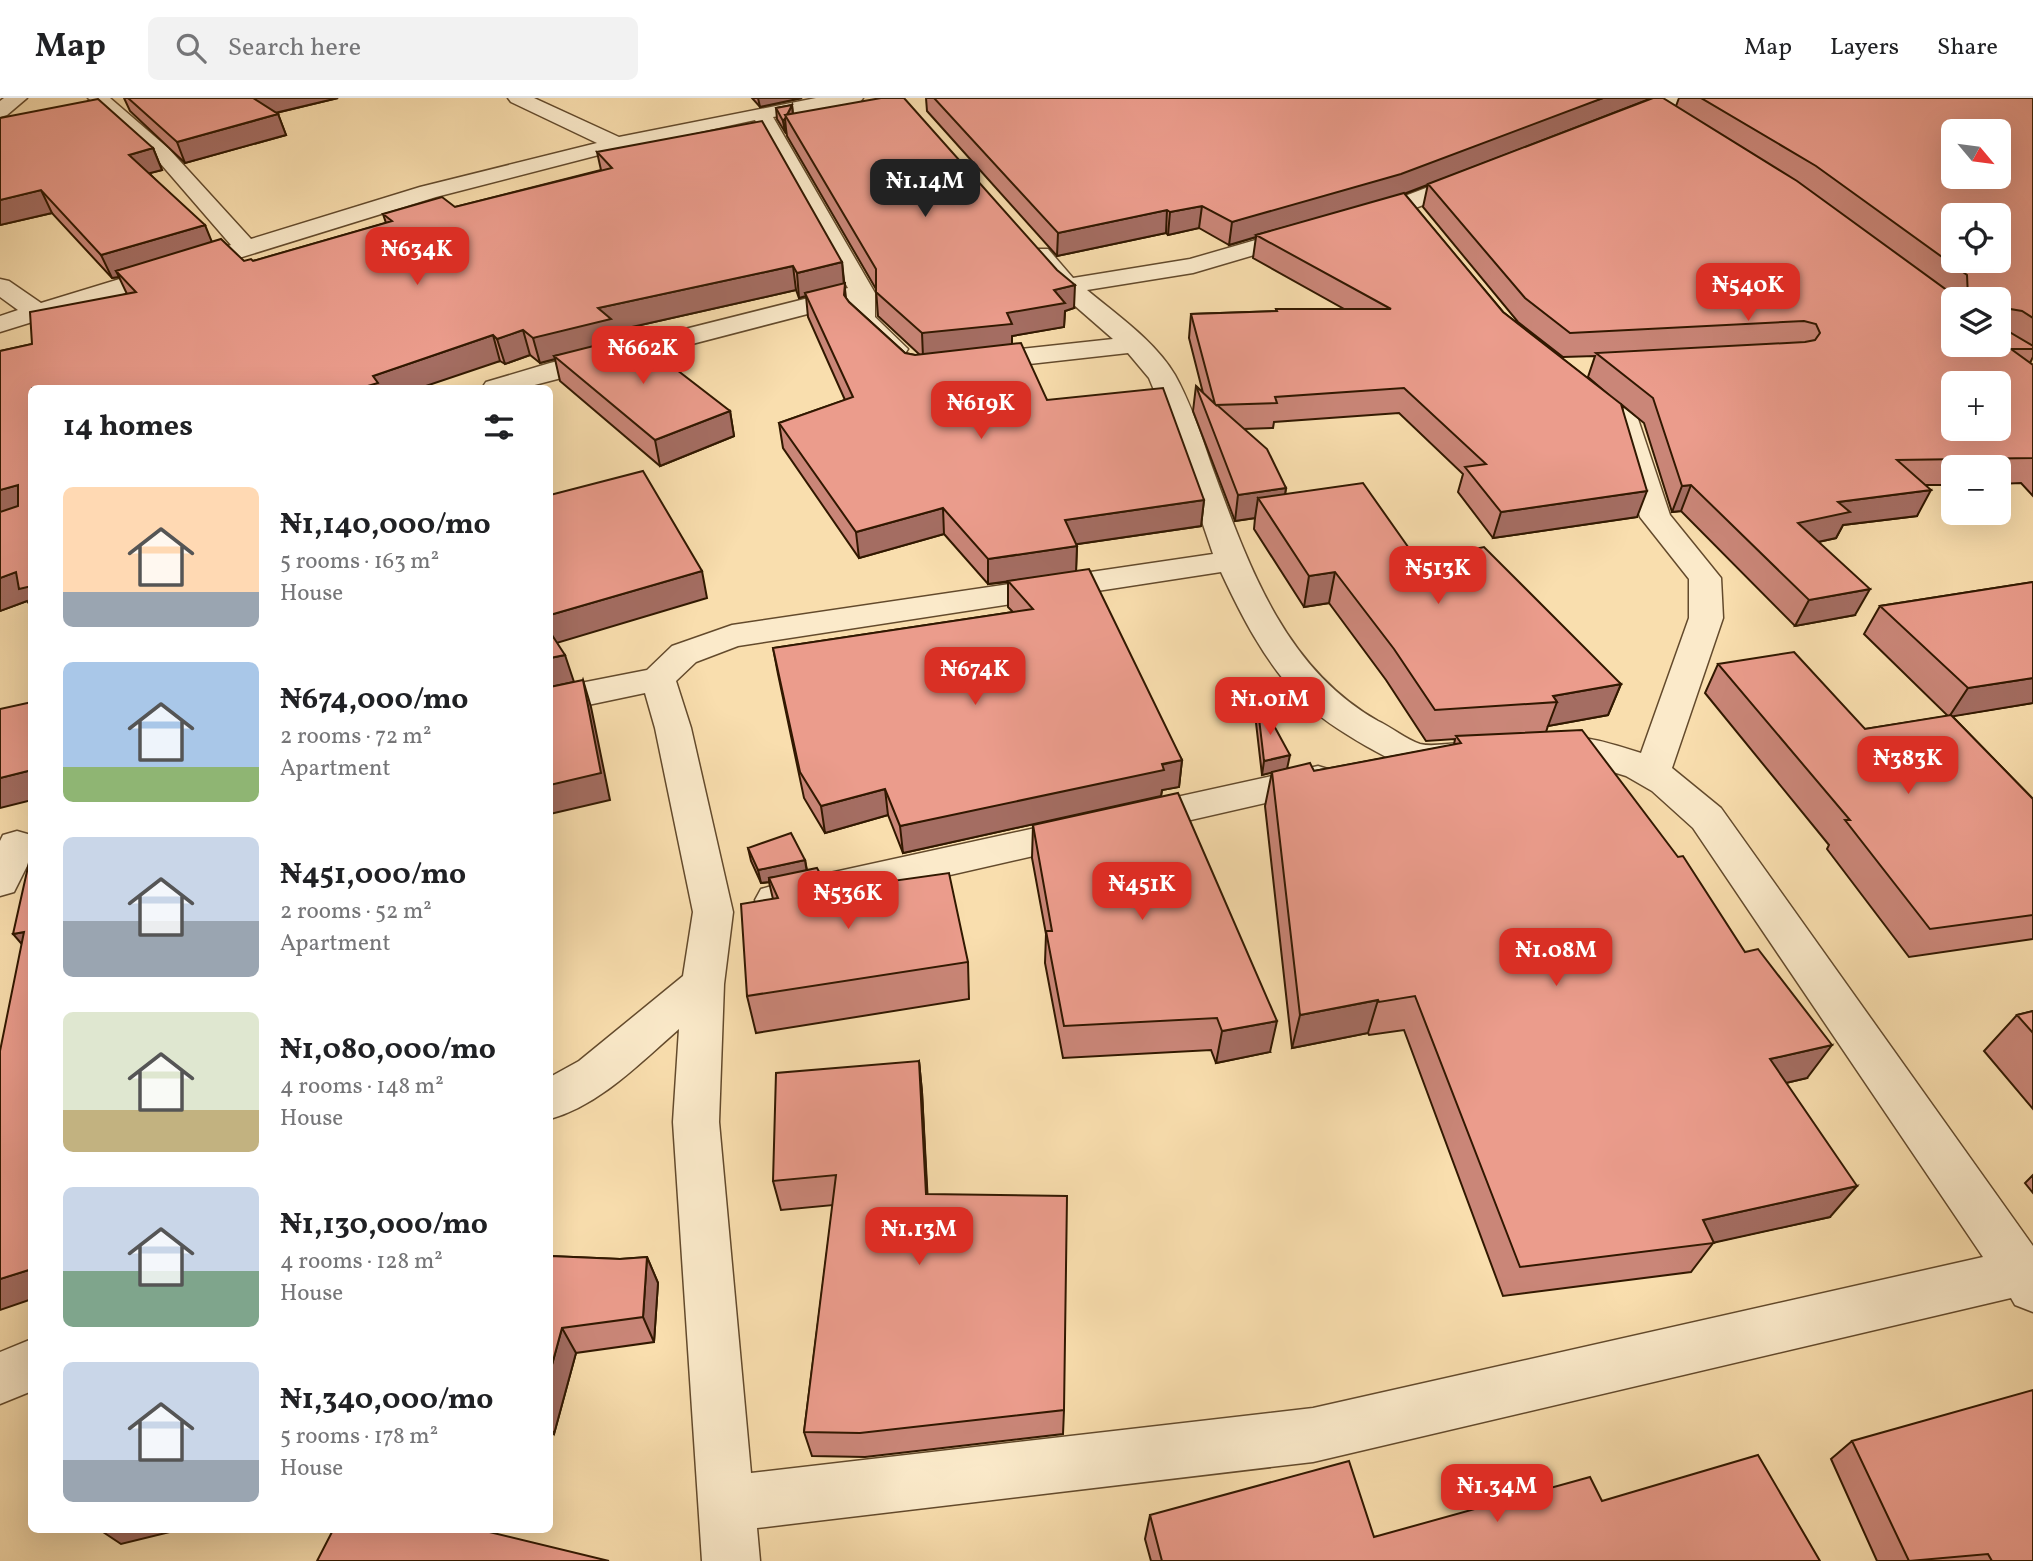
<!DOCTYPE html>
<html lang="en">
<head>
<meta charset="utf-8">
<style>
	:root { --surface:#fff; --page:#f2f2f2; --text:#202124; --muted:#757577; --line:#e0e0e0; --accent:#d93025 }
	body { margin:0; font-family:Vollkorn,serif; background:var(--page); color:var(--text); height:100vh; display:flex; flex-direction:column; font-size:26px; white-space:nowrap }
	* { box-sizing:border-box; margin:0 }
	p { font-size:23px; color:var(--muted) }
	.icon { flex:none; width:38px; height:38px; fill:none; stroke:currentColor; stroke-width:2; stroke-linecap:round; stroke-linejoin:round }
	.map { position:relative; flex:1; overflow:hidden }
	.drawer { position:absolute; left:28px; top:287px; width:525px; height:1148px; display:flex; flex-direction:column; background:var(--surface); border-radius:10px; box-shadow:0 7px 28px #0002 }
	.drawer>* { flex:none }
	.needle { width:46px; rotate:119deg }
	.buttons { position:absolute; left:1941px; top:21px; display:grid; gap:14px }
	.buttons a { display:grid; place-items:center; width:70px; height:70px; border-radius:10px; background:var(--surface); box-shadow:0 7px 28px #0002; font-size:35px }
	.price { position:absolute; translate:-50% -60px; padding:0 16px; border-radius:14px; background:var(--accent); color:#fff; font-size:23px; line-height:46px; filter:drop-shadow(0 2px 4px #0008) }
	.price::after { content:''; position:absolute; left:50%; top:42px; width:21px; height:16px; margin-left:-10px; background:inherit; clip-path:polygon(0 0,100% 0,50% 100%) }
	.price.on { background:#222; color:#fff }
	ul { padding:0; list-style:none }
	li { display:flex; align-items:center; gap:21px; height:175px; padding:0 35px }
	li span { display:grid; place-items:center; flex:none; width:196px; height:140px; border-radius:10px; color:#555 }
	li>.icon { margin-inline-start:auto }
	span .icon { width:84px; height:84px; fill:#fffc; stroke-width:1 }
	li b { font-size:30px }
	h2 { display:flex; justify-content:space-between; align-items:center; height:84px; padding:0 35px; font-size:30px }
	header { display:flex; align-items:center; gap:42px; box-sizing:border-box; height:98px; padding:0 35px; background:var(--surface); border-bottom:2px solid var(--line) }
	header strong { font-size:33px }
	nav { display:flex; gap:38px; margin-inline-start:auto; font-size:24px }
	.search { width:490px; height:63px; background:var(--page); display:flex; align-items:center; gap:18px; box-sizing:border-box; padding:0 24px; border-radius:10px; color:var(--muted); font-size:26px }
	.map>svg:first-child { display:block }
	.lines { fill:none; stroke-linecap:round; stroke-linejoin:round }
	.minor-casing { stroke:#634a2c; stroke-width:3 }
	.minor { fill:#fbeaca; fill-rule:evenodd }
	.wall { fill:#ca8678; stroke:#311800; stroke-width:2 }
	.shaded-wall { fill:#a46d62; stroke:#311800; stroke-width:2 }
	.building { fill:#eb9c8c; stroke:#311800; stroke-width:2; fill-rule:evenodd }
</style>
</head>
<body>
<header>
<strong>Map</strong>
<div class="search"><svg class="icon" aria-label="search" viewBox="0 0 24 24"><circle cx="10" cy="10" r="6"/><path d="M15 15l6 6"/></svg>Search here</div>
<nav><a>Map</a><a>Layers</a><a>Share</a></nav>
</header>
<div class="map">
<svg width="2033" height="1463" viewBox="0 0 2033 1463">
	<rect width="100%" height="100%" fill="#f9deae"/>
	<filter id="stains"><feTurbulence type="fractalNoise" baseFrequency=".00286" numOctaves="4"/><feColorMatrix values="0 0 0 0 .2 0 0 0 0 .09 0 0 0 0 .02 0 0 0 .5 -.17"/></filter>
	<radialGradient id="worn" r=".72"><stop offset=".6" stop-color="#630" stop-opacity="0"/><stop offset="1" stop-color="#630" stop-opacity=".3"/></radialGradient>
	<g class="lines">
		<!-- minor casing -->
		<g class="minor-casing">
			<path id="minor" d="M4,0H27L7,17L0,19V3Z
				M88,0H110L168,50L251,141L420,89L597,45L511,4L508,0H534L619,39L816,0H863L860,4L853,6L773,19L875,195V219L908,251L904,257C883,262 861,238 849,221L850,205L523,290H482L486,284L550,265L848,190L755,22L618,52L436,99L0,234V218L18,212L0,199V181L9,183L41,205L231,147L154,58Z
				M1659,0H1687L1684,4L1627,25H1613L1610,21L1613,17Z
				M1473,72L1481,74L1484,79L1481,84L1413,111L1361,125L1353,123L1350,118L1353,113L1397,101Z
				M1304,128L1312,130L1316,135L1312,140L1193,175L1087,192C1117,217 1155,243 1175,277C1190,304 1201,336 1211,366C1247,463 1282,569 1378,623C1391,629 1407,642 1420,646C1437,650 1455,642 1473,647L1478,656L1473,665C1425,679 1407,671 1366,648C1342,634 1316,618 1297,597C1264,562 1241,517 1221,474L738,548L696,564L676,583L691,630L733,814L724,886L719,1024L751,1375L1313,1310L1983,1159L1693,730L1652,693L1626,678L1587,666L1548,664L1535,660L1530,651L1535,642C1570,632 1607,644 1641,655L1689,520V481L1640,419L1615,330L1573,295L1577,289L1587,287L1597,289L1638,321L1670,417L1721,480L1723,520L1672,670L1721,710L2033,1148V1214L2015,1207L2011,1200L1313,1364L757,1430L760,1463H702L673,1024L679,931C640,965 600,1007 550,1021V979L579,963L683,878L693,814L655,630L645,595L550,615V591L647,572L672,548L732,527L1213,456L1173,338L1149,280L1128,255L975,272L966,270L962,264L966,258L975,256L1113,241L1058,193L1028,156L1032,151H1048L1073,180L1190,161Z
				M1318,668L1331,672L1337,681L1331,690L775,817L761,813L755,802L761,791L775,787Z
				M17,733L31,737L32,758L14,794L0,798V743L3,737Z
				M32,1241V1293L0,1306V1254Z"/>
		</g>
		<!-- minor -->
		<use href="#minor" class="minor"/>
	</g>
	<!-- wall -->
	<path class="wall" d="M124,0H338L276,15L278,16L286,37L185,65L130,13Z
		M752,0H802L760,9Z
		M926,0H1652L1404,96L1503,214L1610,298L1588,279L1595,258L1563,259L1518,224L1423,109L1428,86L1676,8L1679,0H2033V259L2030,265L2033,267V398L2021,385L1998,386V369H1953V387H1926L1917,418L1843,427L1836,440L1818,444L1855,517L1795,528L1681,413L1672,414L1644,325L1622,307L1637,419L1493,440L1458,394L1463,376L1399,315L1274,324L1273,330L1244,331L1286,390L1285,396L1418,463L1621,586L1608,617L1548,628L1546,634L1807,980L1786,985L1830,1119L1714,1144L1691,1174L1503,1198L1404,932L1369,937L1368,935L1292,950L1265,708L1272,674L1262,677L1255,616L1257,603L1287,670L1314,673L1454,647L1455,641L1426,643L1386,582L1329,505L1304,509L1254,431L1255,420L1235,423L1193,313L1196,288L1203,295L1189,240L1191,216L1276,213V211H1344L1253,160L1256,139L1229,147L1199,130L1168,137L1166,135L1057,158L927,13Z
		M792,7L793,16L1074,210L1065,213L1064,229L1012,238V246L1047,302L1204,402L1201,428L1077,446L1076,473L1182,662L1179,689L1162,692L1161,698L903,755L888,717L825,735L804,700L778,576L773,550L1013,514L1008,509V484L988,486L944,436L859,460L783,350L779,325L845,302L808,219L806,198L799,200L796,192L614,233L616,242L730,313L734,338L660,368L560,283L555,261L540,265L530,257L505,266L500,263L32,290L27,503L0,513V253L32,246L127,196L119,179L112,180L52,115L0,127V20L153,50L162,72L149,75L212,144L244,163H253L386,125L383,116L455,109L601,72L597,54L842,164L846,200L849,204L905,255L915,257H920L878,218L876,191L787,38L786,31L785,34L777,21L776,10Z
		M2033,484V605L1952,618L2033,701V841L1909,859L1827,751L1829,747L1705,595L1718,566L1865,631L1948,618L1864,536L1880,508Z
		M1033,727L1270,954L1216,965L1211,952L1063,960L1045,865L1046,836L1032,760Z
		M748,750L805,762L807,772L829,792L968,864L969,901L756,935L747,898L773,801L769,784L761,785L751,763Z
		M2033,913V1011L1984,953L2017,917Z
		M919,963L922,994L927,1096L1064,1312L1063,1336L865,1359L812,1358L804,1334L833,1107L781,1112L773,1083Z
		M2033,1077V1095L2025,1085Z
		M550,1158L620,1161L647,1159L658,1185L654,1244L576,1255L554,1336H550Z
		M1852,1343L2033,1463H1877L1831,1361Z
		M1602,1403L1820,1463H1151L1145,1441L1150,1417L1374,1439Z"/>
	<!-- shaded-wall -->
	<path class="shaded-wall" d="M251,0H338L258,19Z
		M758,0H802L760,9Z
		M1603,0H1652L1396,99L1256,137V139L1229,147L1232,124Z
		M792,7L793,18L786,19Z
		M278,16L286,37L185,65L177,44Z
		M785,20L786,31L785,34L783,23Z
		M153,50L162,72L139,78L129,57Z
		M41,92L52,115L0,127V102Z
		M1202,108L1199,130L1168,137L1170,114Z
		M1167,112L1166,135L1057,158L1058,135Z
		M205,127L214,149L116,173L119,179L112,180L101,157Z
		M842,164L844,188L805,195L806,198L799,200L797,175Z
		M793,168L796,192L614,233L617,246L554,258L555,261L540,265L533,240L598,210Z
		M1075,187L1074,210L1065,213L1064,229L1012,238V249L923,259L922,235L1054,192Z
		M2009,220L1998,239V222Z
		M523,232L530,257L505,266L497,241Z
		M493,237L500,263L420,290H361L373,278Z
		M730,313L734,338L660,368L655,342Z
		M18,387L32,410L0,423V392Z
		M1691,387L1681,413L1672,414L1682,388Z
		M1286,390L1282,416L1258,400L1255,420L1235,423L1238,397Z
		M1931,392L1917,418L1843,427L1836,440L1786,451L1798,425L1838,404Z
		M1647,393L1637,419L1493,440L1501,414Z
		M1204,402L1201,428L1064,448L1065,422Z
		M943,410L944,436L859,460L856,434Z
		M1077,448L1076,474L988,486V461Z
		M702,473L707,500L550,547V517Z
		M16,474L32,488V510L27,503L0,513V480Z
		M1335,474L1329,505L1304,509L1309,478Z
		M1870,491L1855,517L1795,528L1809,502Z
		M565,557L574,584L550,589V560Z
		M2033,580V605L1949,619L1968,590Z
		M583,582L591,609L610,702L550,716V687Z
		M1621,586L1608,617L1548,628L1557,604L1553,598Z
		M1290,657L1287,671L1262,677L1264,663Z
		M1182,662L1179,689L1162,692L1161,698L903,755L900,728Z
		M32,672V702L0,710V680Z
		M885,691L888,717L825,735L821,708Z
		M805,762L807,775L769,780V784L761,785L758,772Z
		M24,834L32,858L13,836Z
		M1378,902L1368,935L1292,950L1300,917Z
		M1277,923L1270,954L1216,965L1222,933Z
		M1832,947L1807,980L1747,994L1770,961Z
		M919,963L922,994L929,1124L926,1096Z
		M1857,1088L1830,1119L1712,1145L1703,1122Z
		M647,1159L658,1185L654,1244L643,1219Z
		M32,1171V1201L0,1212V1181Z
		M562,1230L576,1255L554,1336L550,1329V1274Z
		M100,1432H178L121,1446Z"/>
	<!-- building -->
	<path class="building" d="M128,0H253L278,16L177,44Z
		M881,0H904L1057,172L1075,187L1054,192L1065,205L1007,215L1012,226L922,235L876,194V171L785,17Z
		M934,0H1603L1401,76L1232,124L1202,108L1170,114L1167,112L1058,135Z
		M1653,0H1663L1797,83L1955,198L1964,201H1953V247H1998V225L2001,229L2033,248V251H2011L2033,267V360L1897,362L1931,392L1838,404L1850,414L1798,425L1870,491L1809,502L1691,387L1682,388L1653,300L1596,255L1805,244L1815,242L1820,235L1816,226L1804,223L1570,235L1525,200L1428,86ZM1953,285H1998V331H1953Z
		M1701,0H2033V220L2022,213L2010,211L2009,220L1998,222V201H1965L1968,199L1967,177L1816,68ZM1953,33H1998V79H1953ZM1953,117H1998V163H1953Z
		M98,1L153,50L129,57L205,127L101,157L41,92L0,102V20Z
		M792,7L787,17H785L786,19L783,23L776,10Z
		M762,23L842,164L797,175L793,168L598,210L611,221L533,240L523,232L497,241L493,237L373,278L378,285L361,290H32V488L19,491L16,474L0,480V414L18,408V387L0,392V253L32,246L30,214L136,194L116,173L221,141L244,163L251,161L253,163L392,123L383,116L442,99L455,109L612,70L597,54Z
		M1404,95L1503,214L1621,306L1647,393L1501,414L1465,369L1486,366L1404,290L1275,299L1277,305L1217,307L1267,351L1286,390L1238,397L1196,288L1215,306L1191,216L1277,213L1276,211H1391L1256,137Z
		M845,185L844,197L849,204L905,255L915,257L1021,245L1047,302L1163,290L1204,402L1065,422L1077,448L988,461L943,410L856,434L779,325L853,299L805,195Z
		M633,238L730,313L655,342L554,258Z
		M643,373L702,473L550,517V397Z
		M1363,385L1418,463L1484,449L1621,586L1553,598L1557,604L1435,612L1394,551L1335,474L1309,478L1258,400Z
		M1089,471L1182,662L1162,666L1164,672L900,728L885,691L821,708L800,674L773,550L1033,511L1008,483Z
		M2033,484V580L1968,590L1880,508Z
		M550,534L565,557L550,560Z
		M1794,554L1865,631L1951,617L2033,701V817L1930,831L1845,722H1850L1718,566Z
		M583,582L601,675L550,687V589Z
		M1260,602L1290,657L1264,663L1257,603Z
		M32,604V672L0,680V611Z
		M1582,632L1678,759L1683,758L1745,854L1758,851L1832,947L1770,961L1857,1088L1703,1122L1714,1145L1520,1169L1415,898L1379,904L1378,902L1300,917L1272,674L1310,665L1314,673L1461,645L1456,638Z
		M1178,695L1277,923L1222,933L1217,920L1064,928L1046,833H1052L1033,727Z
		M791,735L805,762L758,772L748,750Z
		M32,751V1171L0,1181V953L24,834L13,836Z
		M817,770L829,792L949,775L968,864L747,898L741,806L778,800L769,780Z
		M2033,913V935L2017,917Z
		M919,963L926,1096L1067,1098L1064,1312L860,1335L804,1334L836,1077L773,1083L776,975Z
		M550,1158L620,1161L647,1159L643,1219L562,1230L550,1274Z
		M2033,1292V1463H1992L1988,1456L1909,1463L1852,1343Z
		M1758,1357L1820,1463H1162L1150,1417L1349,1363L1374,1439L1590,1379L1602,1403Z
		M333,1432H481L609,1463H317Z"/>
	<rect width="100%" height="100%" filter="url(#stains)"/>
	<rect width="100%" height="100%" fill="url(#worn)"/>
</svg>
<div class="buttons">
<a><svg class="needle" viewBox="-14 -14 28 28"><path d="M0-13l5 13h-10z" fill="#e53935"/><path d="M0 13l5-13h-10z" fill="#757577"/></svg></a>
<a><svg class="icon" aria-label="locate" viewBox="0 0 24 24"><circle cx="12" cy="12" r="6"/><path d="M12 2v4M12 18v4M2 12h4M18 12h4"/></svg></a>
<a><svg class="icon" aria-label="layers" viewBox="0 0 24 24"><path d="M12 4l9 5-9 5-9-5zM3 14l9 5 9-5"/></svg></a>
<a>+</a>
<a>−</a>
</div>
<b class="price on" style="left:925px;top:121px">₦1.14M</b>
<b class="price" style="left:417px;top:189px">₦634K</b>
<b class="price" style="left:1748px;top:225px">₦540K</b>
<b class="price" style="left:643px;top:288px">₦662K</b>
<b class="price" style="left:981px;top:343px">₦619K</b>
<b class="price" style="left:1438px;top:508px">₦513K</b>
<b class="price" style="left:975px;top:609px">₦674K</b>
<b class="price" style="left:1270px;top:639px">₦1.01M</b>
<b class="price" style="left:1908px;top:698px">₦383K</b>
<b class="price" style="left:1142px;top:824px">₦451K</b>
<b class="price" style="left:848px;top:833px">₦536K</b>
<b class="price" style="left:1556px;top:890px">₦1.08M</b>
<b class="price" style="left:919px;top:1169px">₦1.13M</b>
<b class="price" style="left:1497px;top:1426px">₦1.34M</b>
<section class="drawer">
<h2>14 homes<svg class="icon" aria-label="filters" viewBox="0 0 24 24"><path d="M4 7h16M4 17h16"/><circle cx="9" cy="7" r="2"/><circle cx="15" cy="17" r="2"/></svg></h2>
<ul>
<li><span style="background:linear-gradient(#ffd9b3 75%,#9aa5b1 0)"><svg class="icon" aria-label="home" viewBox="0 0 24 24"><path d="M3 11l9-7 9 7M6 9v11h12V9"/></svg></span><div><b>₦1,140,000/mo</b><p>5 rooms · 163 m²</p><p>House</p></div></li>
<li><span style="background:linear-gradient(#a9c7e8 75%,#8fb573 0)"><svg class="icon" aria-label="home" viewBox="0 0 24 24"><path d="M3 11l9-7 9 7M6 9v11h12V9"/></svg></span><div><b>₦674,000/mo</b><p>2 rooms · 72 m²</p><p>Apartment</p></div></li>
<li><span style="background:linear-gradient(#c9d6e8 60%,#9aa5b1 0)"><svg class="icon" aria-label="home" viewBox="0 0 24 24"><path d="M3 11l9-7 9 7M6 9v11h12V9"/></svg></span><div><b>₦451,000/mo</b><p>2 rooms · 52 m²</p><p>Apartment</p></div></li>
<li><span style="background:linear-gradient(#dfe7d0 70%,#c2b280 0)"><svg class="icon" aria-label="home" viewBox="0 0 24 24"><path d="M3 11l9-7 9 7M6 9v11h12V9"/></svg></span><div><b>₦1,080,000/mo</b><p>4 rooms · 148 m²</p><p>House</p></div></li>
<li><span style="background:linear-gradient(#c9d6e8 60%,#7fa58c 0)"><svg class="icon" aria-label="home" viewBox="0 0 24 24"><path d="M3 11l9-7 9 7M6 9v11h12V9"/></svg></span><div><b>₦1,130,000/mo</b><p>4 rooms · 128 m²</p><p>House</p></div></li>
<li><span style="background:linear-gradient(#c9d6e8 70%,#9aa5b1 0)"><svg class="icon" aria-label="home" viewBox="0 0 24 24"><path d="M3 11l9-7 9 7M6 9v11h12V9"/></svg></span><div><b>₦1,340,000/mo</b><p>5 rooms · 178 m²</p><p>House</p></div></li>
</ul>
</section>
</div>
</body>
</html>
